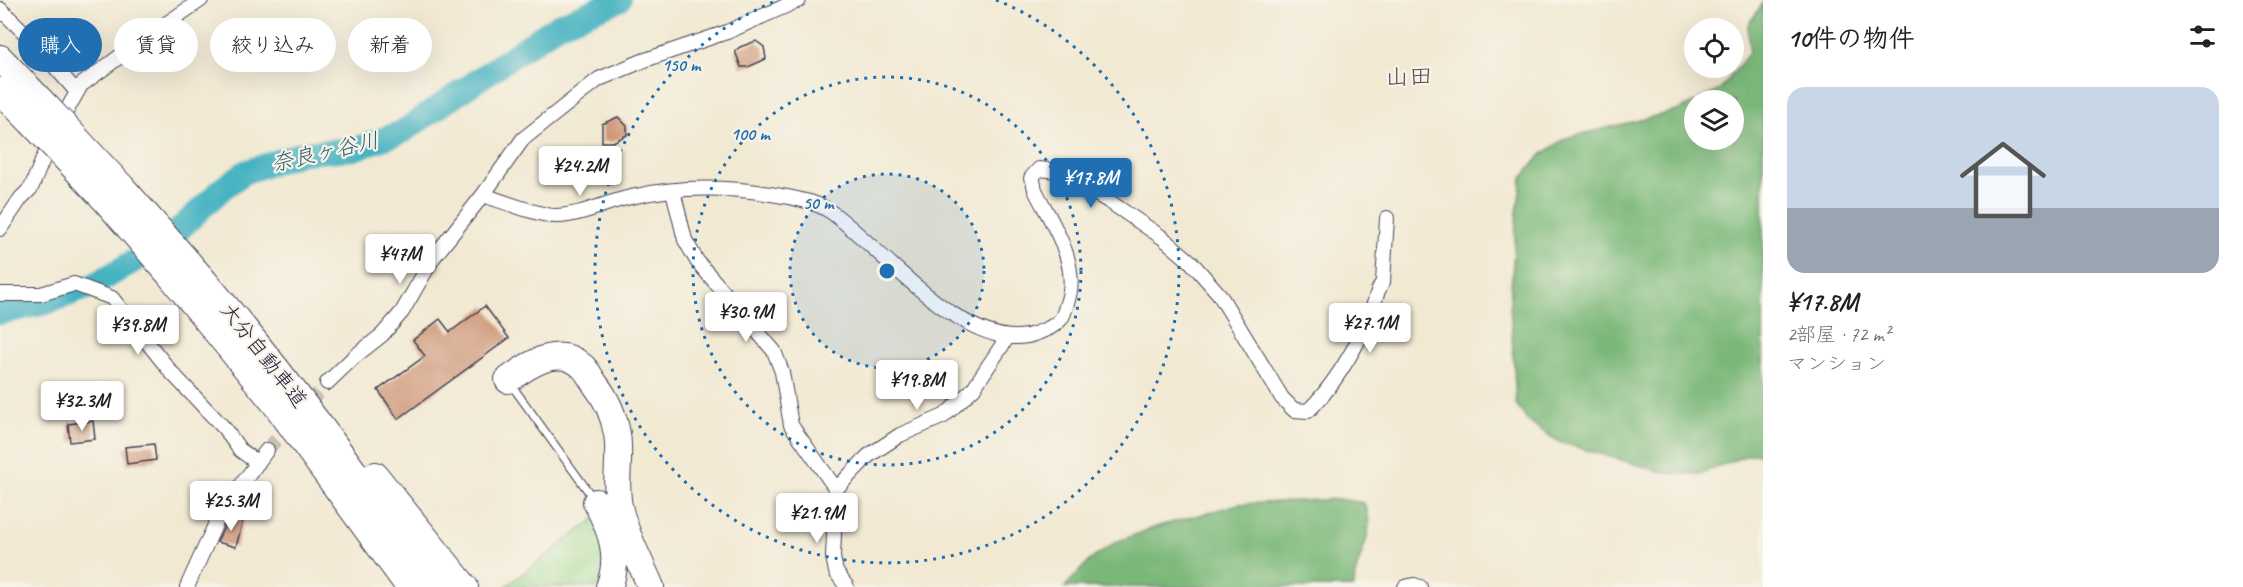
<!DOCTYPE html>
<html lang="ja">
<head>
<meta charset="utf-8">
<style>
	:root { --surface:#fff; --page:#f2f2f2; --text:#202124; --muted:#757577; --line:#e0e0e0; --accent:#1f6fb2 }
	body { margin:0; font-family:Caveat,"Klee One",sans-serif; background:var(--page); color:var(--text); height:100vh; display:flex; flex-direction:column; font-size:22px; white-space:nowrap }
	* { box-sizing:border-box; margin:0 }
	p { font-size:20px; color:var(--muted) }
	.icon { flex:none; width:33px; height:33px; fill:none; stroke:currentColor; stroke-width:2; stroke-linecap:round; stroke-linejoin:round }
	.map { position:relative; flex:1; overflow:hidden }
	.details { display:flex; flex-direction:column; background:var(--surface); width:480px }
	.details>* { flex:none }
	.guide { position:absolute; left:18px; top:18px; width:570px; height:54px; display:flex; gap:12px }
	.fabs { position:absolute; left:1684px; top:18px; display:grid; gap:12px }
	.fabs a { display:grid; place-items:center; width:60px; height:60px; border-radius:50%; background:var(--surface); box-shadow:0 6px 24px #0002; font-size:30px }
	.price { position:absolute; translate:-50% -51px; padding:0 14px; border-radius:6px; background:#fff; color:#222; font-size:20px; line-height:39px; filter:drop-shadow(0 2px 3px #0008) }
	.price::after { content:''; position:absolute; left:50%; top:36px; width:18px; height:14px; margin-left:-9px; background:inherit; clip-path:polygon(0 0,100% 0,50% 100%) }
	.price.current { background:var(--accent); color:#fff }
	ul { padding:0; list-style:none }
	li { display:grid; align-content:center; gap:12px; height:318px; padding:0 24px }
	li+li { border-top:2px solid var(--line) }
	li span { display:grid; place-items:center; height:186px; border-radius:18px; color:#555 }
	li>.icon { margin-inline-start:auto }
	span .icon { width:108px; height:108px; fill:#fffc; stroke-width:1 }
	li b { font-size:26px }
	h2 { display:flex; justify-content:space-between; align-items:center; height:72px; padding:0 24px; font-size:26px }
	.tag { padding:0 21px; border-radius:27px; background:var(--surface); box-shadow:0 6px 24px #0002; font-size:21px; line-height:54px }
	.tag.current { background:var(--accent); color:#fff }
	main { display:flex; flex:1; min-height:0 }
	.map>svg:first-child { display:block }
	.green { fill:#99d88d; stroke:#5e7d64; stroke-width:1.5 }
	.forest { fill:#7ab878; stroke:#4e6d5a; stroke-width:1.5 }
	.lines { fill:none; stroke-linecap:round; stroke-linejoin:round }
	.river { stroke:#44b2c1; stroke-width:24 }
	.building { fill:#d0997c }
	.street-tunnel { stroke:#c8c1b5; stroke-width:14; stroke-dasharray:14 7; stroke-linecap:butt }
	.lane-casing { stroke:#414052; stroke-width:9 }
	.street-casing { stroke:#414052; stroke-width:16 }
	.highway-casing { stroke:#414052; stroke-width:28 }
	.lane { stroke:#fff; stroke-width:7 }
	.street { stroke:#fff; stroke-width:14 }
	.highway { stroke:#fff; stroke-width:26 }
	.highway-bridge-casing { stroke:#414052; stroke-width:28; stroke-linecap:butt }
	.highway-bridge { stroke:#fff; stroke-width:26 }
	.ring { fill:none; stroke:#1f6fb2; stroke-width:3; stroke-dasharray:3 6 }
	.labels { text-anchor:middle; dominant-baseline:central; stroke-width:4.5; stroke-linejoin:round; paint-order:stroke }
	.street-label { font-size:21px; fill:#22223b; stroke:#f7f3e8 }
	.water-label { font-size:22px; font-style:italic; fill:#305c71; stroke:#f7f3e8 }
	.quarter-label { font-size:24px; fill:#5f4c52; stroke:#f7f3e8 }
	.centre { fill:#1f6fb2; stroke:#f7f3e8; stroke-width:3 }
	.ring-label { font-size:18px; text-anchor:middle; font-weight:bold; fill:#1f6fb2; stroke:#f7f3e8; stroke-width:4.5; stroke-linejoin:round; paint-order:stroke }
</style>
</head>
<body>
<main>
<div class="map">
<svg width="1763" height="587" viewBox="0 0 1763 587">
	<rect width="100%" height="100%" fill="#f7f3e8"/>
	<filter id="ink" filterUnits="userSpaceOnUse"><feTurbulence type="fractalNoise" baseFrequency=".0167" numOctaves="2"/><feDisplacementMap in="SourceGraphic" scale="12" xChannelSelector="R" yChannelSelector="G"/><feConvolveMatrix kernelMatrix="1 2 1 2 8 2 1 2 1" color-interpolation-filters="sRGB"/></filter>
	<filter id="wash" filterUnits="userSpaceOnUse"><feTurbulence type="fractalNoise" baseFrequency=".008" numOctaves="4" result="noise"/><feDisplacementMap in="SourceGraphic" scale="24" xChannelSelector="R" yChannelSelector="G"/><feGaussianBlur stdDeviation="1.35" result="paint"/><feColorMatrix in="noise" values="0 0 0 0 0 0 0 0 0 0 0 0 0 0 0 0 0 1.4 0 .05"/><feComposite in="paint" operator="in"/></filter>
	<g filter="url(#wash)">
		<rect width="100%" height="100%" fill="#f2e9d3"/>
		<!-- green -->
		<path class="green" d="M596,518L605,540L600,587H505Z"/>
		<!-- forest -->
		<path class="forest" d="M1763,3V453L1747,455L1700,474L1666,473L1559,442L1528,421L1516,404L1510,301L1517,212L1522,178L1540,156L1566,138L1677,111L1695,102V140H1734V100H1698L1720,90L1749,53L1748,25Z
			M1339,499L1364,503C1379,537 1354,555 1354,587H1065L1089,561L1116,542L1156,527L1239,504Z"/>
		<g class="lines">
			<!-- river -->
			<path class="river" d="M0,313L46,303L92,286L166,242L223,188L245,172L303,153L354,149L402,132L558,25L619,0"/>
		</g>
		<g id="blocks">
			<!-- building -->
			<path class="building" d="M756,41L764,47L766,59L748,67H741L735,51L740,47Z
				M618,117L627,126V135L613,142H602V124Z
				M485,306L509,338L398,419L378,390L425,356L413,340L440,319L450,332Z
				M93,421L95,439L70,442L68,424Z
				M154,444L156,460L127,464L125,447Z
				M229,517L243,520L236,547L217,542Z"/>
		</g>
	</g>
	<g filter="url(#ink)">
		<use href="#blocks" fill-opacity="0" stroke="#414052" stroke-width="1.5"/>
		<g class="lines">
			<!-- street-tunnel -->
			<path class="street-tunnel" d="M267,450L327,383"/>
			<!-- lane casing -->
			<g class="lane-casing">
				<path id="lane" d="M510,383L593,498"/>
			</g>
			<!-- street casing -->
			<g class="street-casing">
				<path id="street" d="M0,9L28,36L76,91
					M673,191L685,240L697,261L774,351L782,372L791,425L836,489L833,557L836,572L847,587
					M483,195C499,200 543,217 557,216C583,215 606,202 631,197C682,185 737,187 788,197C803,200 818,203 831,212C880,246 970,360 1037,333C1045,330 1054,327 1060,320C1064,316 1065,309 1067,303C1081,264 1052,224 1035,190L1033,180L1031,178L1039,169L1057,171L1110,202L1163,238L1191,262L1219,294L1282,398L1294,410L1308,411C1335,385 1354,351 1370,317C1374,307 1376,290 1383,282L1387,218
					M0,229L21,198L31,188L53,135L81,85L145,38L201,0
					M0,294H41L74,284L112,298L171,372L224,428L240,450L258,463
					M327,383L354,357L382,335L402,312L433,258L483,195L523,139L599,79L645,60L727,32L799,0
					M836,489L868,456L900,435L944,416L973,389L1007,338
					M187,587L220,514L267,450
					M1405,587L1414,585L1420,587"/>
			</g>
			<!-- highway casing -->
			<g class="highway-casing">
				<path id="highway" d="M0,58L48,108
					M0,91L31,122
					M187,261C277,363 358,475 436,587
					M169,274L276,405L409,587
					M508,380C528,365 558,344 582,366C587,370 591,378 595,384C606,398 614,416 617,434C621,458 614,482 619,506C625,534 640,561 651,587
					M375,475L465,587
					M596,502C611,530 621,556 609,587"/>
			</g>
			<!-- lane -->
			<use href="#lane" class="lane"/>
			<!-- street -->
			<use href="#street" class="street"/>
			<!-- highway -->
			<use href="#highway" class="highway"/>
			<!-- highway-bridge casing -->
			<g class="highway-bridge-casing">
				<path id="highway-bridge" d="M48,108L122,187L187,261
					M31,122L106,201L169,274"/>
			</g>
			<!-- highway-bridge -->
			<use href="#highway-bridge" class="highway-bridge"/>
		</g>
	</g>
	<!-- distance rings -->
	<circle cx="887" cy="271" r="97" fill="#1f6fb2" fill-opacity=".12"/>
	<g class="ring">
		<circle cx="887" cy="271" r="97"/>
		<circle cx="887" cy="271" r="194"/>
		<path d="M996 0A292 292 0 1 1 778 0"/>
	</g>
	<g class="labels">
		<!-- street labels -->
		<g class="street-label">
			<text transform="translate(264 355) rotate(52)">大分自動車道</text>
		</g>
		<!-- water labels -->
		<g class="water-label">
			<text transform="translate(325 152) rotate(-13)">奈良ヶ谷川</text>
		</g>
		<!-- quarter labels -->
		<g class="quarter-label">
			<text x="1409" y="76">山田</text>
		</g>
	</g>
	<circle cx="887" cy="271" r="9" class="centre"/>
	<g class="ring-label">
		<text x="681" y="71">150 m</text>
		<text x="750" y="140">100 m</text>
		<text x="818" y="209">50 m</text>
	</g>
</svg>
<div class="fabs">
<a><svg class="icon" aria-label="locate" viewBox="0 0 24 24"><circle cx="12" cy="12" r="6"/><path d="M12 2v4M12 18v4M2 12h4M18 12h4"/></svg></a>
<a><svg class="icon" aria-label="layers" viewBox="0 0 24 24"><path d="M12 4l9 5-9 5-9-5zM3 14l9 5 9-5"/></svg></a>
</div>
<b class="price" style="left:580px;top:197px">¥24.2M</b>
<b class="price current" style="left:1091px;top:209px">¥17.8M</b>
<b class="price" style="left:400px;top:285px">¥47M</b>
<b class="price" style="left:746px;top:343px">¥30.9M</b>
<b class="price" style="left:1370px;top:354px">¥27.1M</b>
<b class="price" style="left:138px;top:356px">¥39.8M</b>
<b class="price" style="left:917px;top:411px">¥19.8M</b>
<b class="price" style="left:82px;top:432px">¥32.3M</b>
<b class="price" style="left:231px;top:532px">¥25.3M</b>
<b class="price" style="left:817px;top:544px">¥21.9M</b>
<div class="guide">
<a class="tag current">購入</a>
<a class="tag">賃貸</a>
<a class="tag">絞り込み</a>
<a class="tag">新着</a>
</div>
</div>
<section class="details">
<h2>10件の物件<svg class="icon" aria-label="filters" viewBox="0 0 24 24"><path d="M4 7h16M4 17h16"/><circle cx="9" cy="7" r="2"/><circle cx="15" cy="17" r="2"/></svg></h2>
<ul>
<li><span style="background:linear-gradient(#c9d6e8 65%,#9aa5b1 0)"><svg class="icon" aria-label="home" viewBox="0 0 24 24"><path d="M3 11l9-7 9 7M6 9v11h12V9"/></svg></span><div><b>¥17.8M</b><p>2部屋 · 72 m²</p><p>マンション</p></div></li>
</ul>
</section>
</main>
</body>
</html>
